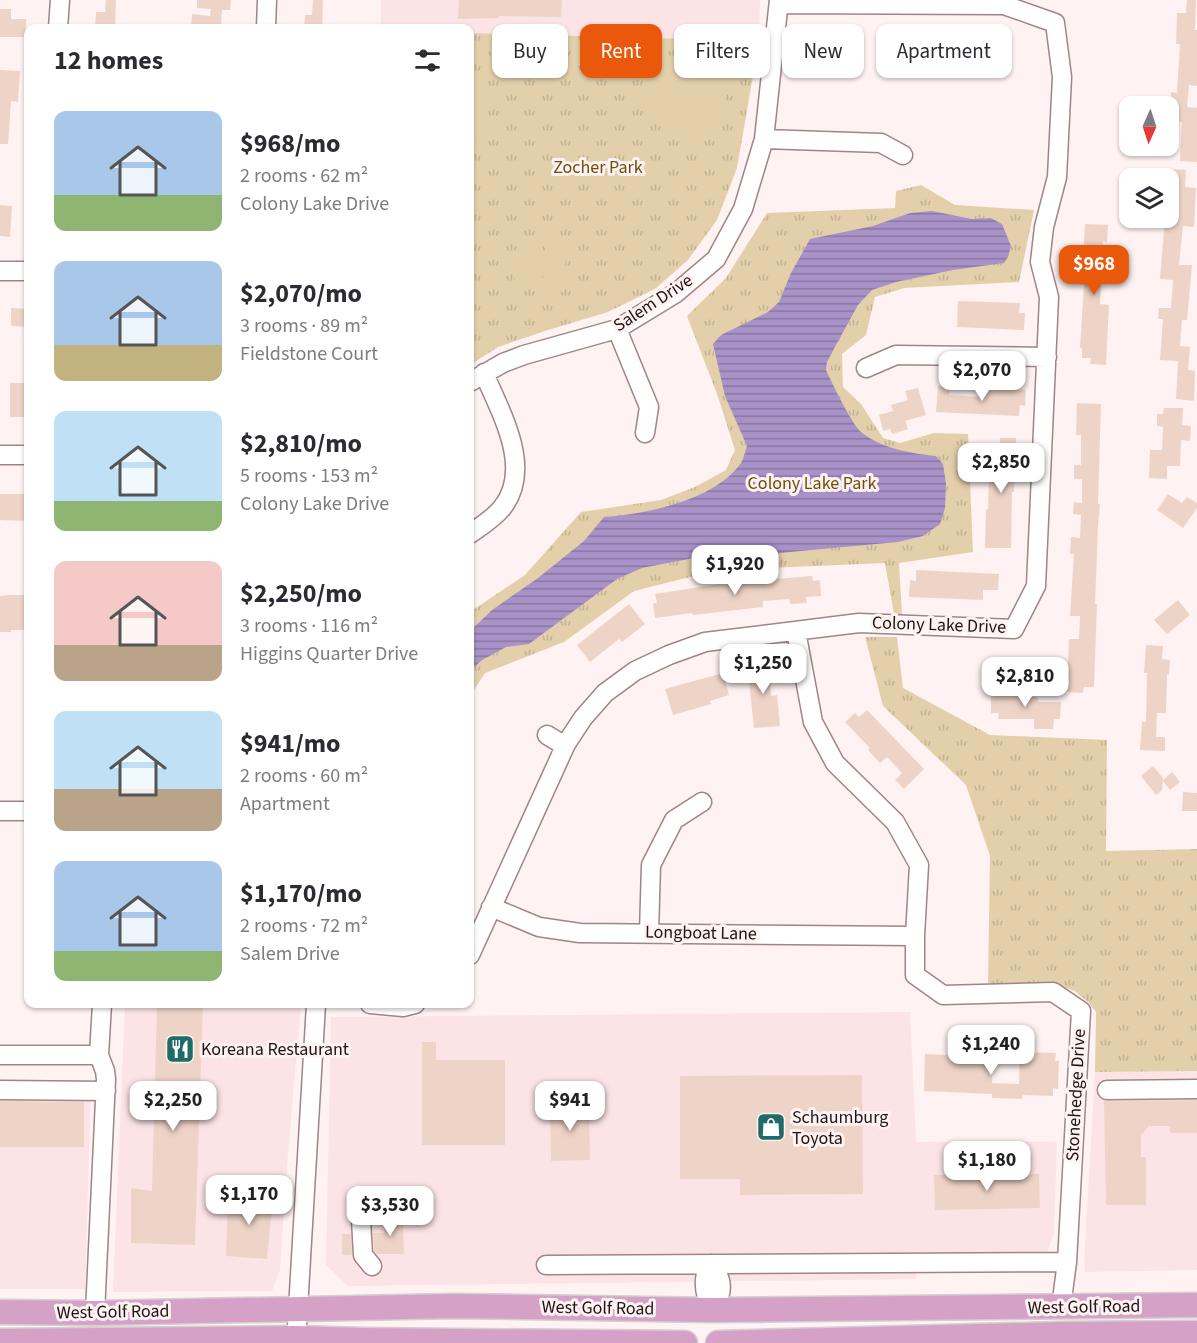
<!DOCTYPE html>
<html lang="en">
<head>
<meta charset="utf-8">
<style>
	:root { --surface:#fff; --page:#f7f7f7; --text:#2b2b33; --muted:#7c7c81; --accent:#ea580c }
	body { margin:0; font-family:"Source Sans 3",sans-serif; background:var(--page); color:var(--text); height:100vh; display:flex; flex-direction:column; font-size:22px; white-space:nowrap }
	* { box-sizing:border-box; margin:0 }
	p { font-size:20px; color:var(--muted) }
	.icon { flex:none; width:33px; height:33px; fill:none; stroke:currentColor; stroke-width:2; stroke-linecap:round; stroke-linejoin:round }
	.map { position:relative; flex:1; overflow:hidden }
	.panel { position:absolute; left:24px; top:24px; width:450px; height:984px; display:flex; flex-direction:column; background:var(--surface); border-radius:12px; box-shadow:0 2px 4px #0004 }
	.panel>* { flex:none }
	.hud { position:absolute; left:492px; top:24px; width:570px; height:54px; display:flex; gap:12px }
	.needle { width:39px; rotate:183deg }
	.buttons { position:absolute; left:1119px; top:96px; display:grid; gap:12px }
	.buttons a { display:grid; place-items:center; width:60px; height:60px; border-radius:12px; background:var(--surface); box-shadow:0 2px 4px #0004; font-size:30px }
	.price { position:absolute; translate:-50% -51px; padding:0 14px; border-radius:12px; background:#fff; color:#222; font-size:20px; line-height:39px; filter:drop-shadow(0 2px 3px #0008) }
	.price::after { content:''; position:absolute; left:50%; top:36px; width:18px; height:14px; margin-left:-9px; background:inherit; clip-path:polygon(0 0,100% 0,50% 100%) }
	.price.selected { background:var(--accent); color:#fff }
	ul { padding:0; list-style:none }
	li { display:flex; align-items:center; gap:18px; height:150px; padding:0 30px }
	li span { display:grid; place-items:center; flex:none; width:168px; height:120px; border-radius:12px; color:#555 }
	li>.icon { margin-inline-start:auto }
	span .icon { width:72px; height:72px; fill:#fffc; stroke-width:1 }
	li b { font-size:26px }
	h2 { display:flex; justify-content:space-between; align-items:center; height:72px; padding:0 30px; font-size:26px }
	.pill { padding:0 21px; border-radius:12px; background:var(--surface); box-shadow:0 2px 4px #0004; font-size:21px; line-height:54px }
	.pill.selected { background:var(--accent); color:#fff }
	.map>svg:first-child { display:block }
	.built { fill:#fce4e6 }
	.grass { fill:url(#grass-tufts) }
	.pitch { fill:#e3d0ab }
	.water { fill:url(#water-rules) }
	.building { fill:#eed4c7 }
	.lines { fill:none; stroke-linecap:round; stroke-linejoin:round }
	.minor-casing { stroke:#a08486; stroke-width:21 }
	.major-casing { stroke:#d2d0d0; stroke-width:27 }
	.minor { stroke:#fff; stroke-width:18 }
	.major { stroke:#d6a1c7; stroke-width:24 }
	.labels { text-anchor:middle; dominant-baseline:central; stroke-width:6; stroke-linejoin:round; paint-order:stroke }
	.park-label { font-size:18px; fill:#6d500a; stroke:#fef2f2 }
	.street-label { font-size:18px; fill:#1e1414; stroke:#fef2f2 }
	.poi-label { font-size:18px; fill:#1e1414; stroke:#fef2f2; text-anchor:start }
</style>
</head>
<body>
<div class="map">
<svg width="1197" height="1343" viewBox="0 0 1197 1343">
	<defs>
		<pattern id="grass-tufts" width="24" height="20" patternUnits="userSpaceOnUse" patternTransform="scale(1.5)"><rect width="24" height="20" fill="#e3d0ab"/><path d="M3 7l-1-3M5 7V3M7 7l1-3M15 17l-1-3M17 17v-4M19 17l1-3" fill="none" stroke="#c2b292"/></pattern>
		<pattern id="water-rules" width="6" height="5" patternUnits="userSpaceOnUse" patternTransform="scale(1.5)"><rect width="6" height="5" fill="#a992c8"/><path d="M0 2.5h6" fill="none" stroke="#8976a1"/></pattern>
	</defs>
	<rect width="100%" height="100%" fill="#fef2f2"/>
	<!-- built -->
	<path class="built" d="M381,0H760L759,41L470,33V28H381Z
		M125,1004H301L286,1177L280,1270L272,1291L113,1292Z
		M910,1012L916,1142H1057L1054,1234L1047,1251L919,1253L916,1279L348,1286L326,1265L331,1017Z
		M1197,1071V1270L1085,1272L1084,1262L1095,1072Z
		M91,1083L85,1289H0V1084Z"/>
	<!-- grass -->
	<path class="grass" d="M470,33L759,41L737,168L717,220L688,260L655,289L608,312L545,331L498,347L470,365Z
		M921,185L955,205L1034,210L1019,282L904,288L875,297L866,335L842,354L843,387L861,404L883,438L900,443L934,433L968,434L973,552L899,563L902,614H894L885,563L718,570L634,591L564,642L485,673L470,696V612L525,575L581,512L661,500L695,487L726,470L735,450L717,394L687,316L726,278L767,213L895,208L896,191Z
		M865,637H897L903,688L990,735L1107,740L1106,851L1197,849V1071L1095,1072L1096,1012L1088,1002L1075,991L1054,984L988,985L990,856L966,785L883,706Z"/>
	<!-- pitch -->
	<path class="pitch" d="M669,58H713L722,63L725,71L726,114H719V133C697,131 656,134 650,106C648,92 651,77 652,64L669,63Z
		M470,75L478,86L484,109L482,130L470,147Z
		M518,241L539,244L534,289L514,287Z
		M546,244L567,246L563,292L542,290Z"/>
	<!-- water -->
	<path class="water" d="M932,211L972,219L991,218L1002,224L1011,246L1008,257L1004,263L953,270L896,282L872,290L858,305L836,345L827,362L826,370C832,383 851,423 861,432C882,449 910,453 936,456L943,464L946,484L945,508L940,524L923,536L898,542L790,552L743,558H694L642,568L617,579L529,644L506,647L482,660L470,671V631L492,610L538,578L584,541L604,517C647,514 715,500 741,463C744,458 745,451 747,446L725,396L713,344L721,335L768,312L779,302L791,273L810,239L873,226L910,213Z"/>
	<!-- building -->
	<path class="building" d="M106,0H116L115,28H95L96,12H105Z
		M197,0H231L230,10H222L221,28H191L192,14L210,16L211,9L197,8Z
		M313,0H323L322,28H304L305,15H312Z
		M459,0H562L561,17L499,16V18L458,19Z
		M1187,0H1196L1195,30H1197V86L1189,85L1187,107L1197,108V162L1180,161L1182,122L1169,121L1171,92L1177,93L1180,44H1176L1177,13H1186Z
		M0,9H11V19H26V37H0Z
		M0,70L20,71L18,102L11,101L8,144H0Z
		M1168,169L1186,170L1185,187L1196,188L1194,227L1183,226L1179,265H1192L1187,320H1182L1180,346L1190,347L1188,370L1195,371L1194,401L1176,399L1178,361L1160,360L1163,319H1158L1159,308H1171L1173,280L1160,279L1165,218H1168Z
		M0,205L12,206L10,237L0,236Z
		M1085,224L1108,225L1107,242L1103,241L1100,304L1109,305L1106,365L1090,364L1091,358H1082V348H1080L1084,285L1077,284L1079,259H1083Z
		M958,301L1020,303L1019,313H1025L1024,330L957,327Z
		M11,308L28,309V327L11,326Z
		M10,383H28V417H10Z
		M938,386L950,387L949,395L980,397L981,388L1026,390L1025,406L1020,405L1019,416L936,412Z
		M918,388L926,415L905,421L908,429L892,434L890,429L883,431L879,415L893,411L891,405L908,400L905,391Z
		M1077,403L1101,404L1098,504H1100L1098,526L1095,604H1097L1094,687H1084L1083,693L1067,692L1069,639H1079L1080,616H1070L1074,554H1070L1071,537L1080,538L1081,515L1073,514L1074,502L1082,503V479H1074V465H1081V435H1076Z
		M1164,408H1183L1182,425L1191,426L1190,441L1181,440L1180,466H1167V479L1149,478L1150,450H1162L1163,427L1157,426V414H1163Z
		M1000,438H1016L1014,492H1012L1011,548H985L986,509H988L990,443L1000,444Z
		M0,494H27V521L0,520Z
		M1168,494L1182,503L1187,497L1197,503V508L1183,528L1157,510Z
		M916,570L999,574L998,590H983V600L909,597L910,580L916,581Z
		M812,576L813,581L820,580L821,596L806,597L807,603L790,604L789,599L763,601V607L693,615L692,613L655,618L653,603H657L655,594L726,583Z
		M10,595H28V630H11V632H0V596Z
		M1178,600L1190,615L1167,634L1154,620Z
		M629,604L645,624L622,642L619,639L590,662L577,645Z
		M1146,645L1163,646L1162,659L1170,660L1169,675L1167,674L1166,713H1157L1156,737H1165V751L1140,750L1142,722H1146L1147,673H1144Z
		M772,659L773,669H769L771,696L777,695L780,726L754,728L747,662Z
		M723,673L729,695L710,701L711,704L673,715L665,689Z
		M991,690L1023,691V697H1038V702H1061L1060,719H1054L1053,729H1034V719H998L999,713H991Z
		M867,710L924,769L904,789L895,780L902,773L887,757L880,763L868,750L870,748L845,722L855,713L859,717Z
		M1153,766L1163,778V780L1172,772L1180,782L1170,790L1163,781L1162,790L1156,795L1141,776Z
		M1183,792L1197,793V811H1182Z
		M157,1004H203L195,1245L131,1243V1188L152,1191Z
		M422,1042H436V1060H505V1145H422Z
		M1020,1052L1056,1053L1055,1061H1059L1058,1089L1053,1088V1096L1023,1095L1022,1099L992,1098V1094L924,1091L925,1054L993,1057L992,1083L1019,1084Z
		M862,1075L863,1194L740,1195V1179H680V1076Z
		M1197,1100V1133H1170V1126H1149L1141,1135V1157H1146V1205H1106L1104,1101Z
		M0,1101L84,1102V1147H0Z
		M589,1103L590,1160L551,1161L550,1104Z
		M1039,1174L1040,1208L935,1210L934,1175Z
		M228,1195L273,1196L267,1259L226,1256Z
		M384,1216H403L404,1254H377L374,1251L373,1233H384Z
		M342,1234H351L352,1255H342Z"/>
	<g class="lines">
		<!-- minor casing -->
		<g class="minor-casing">
			<path id="minor" d="M58,28L60,0
				M266,28L267,0
				M764,139L881,143L903,155
				M0,271H28
				M617,329L649,407L645,433
				M866,368L896,355L1047,357
				M470,382L503,363L524,355L617,329L676,293L716,259L743,209L764,139L779,0
				M0,455H28
				M470,534C481,526 493,519 502,508C534,468 500,412 484,373
				M796,631L813,722L835,763L895,822L919,865L915,936V975L943,995L1053,992L1081,1011L1067,1262L1061,1307
				M547,735L565,746
				M0,811H28
				M491,907L539,927L580,933L915,936
				M649,933L651,865L674,820L702,802
				M470,955L566,744L583,718L605,693L635,671L669,655L705,642L859,623L1014,629L1036,586L1049,297L1040,262L1044,227L1057,177L1062,77L1055,23L1004,5L779,4
				M370,1004L403,1007L415,1004
				M0,1055H99
				M0,1090L106,1091
				M1107,1090L1197,1089
				M360,1202L363,1255L372,1266
				M711,1264C724,1280 724,1293 712,1310C707,1300 703,1286 706,1274C707,1270 709,1267 711,1264Z
				M546,1265L1067,1262
				M95,1313L106,1079L105,1071L99,1055L102,1004
				M296,1343L316,1004"/>
		</g>
		<!-- major casing -->
		<g class="major-casing">
			<path id="major" d="M0,1312L95,1313L455,1306L712,1310L1197,1305
				M0,1341L296,1338L362,1340L685,1343
				M718,1343L1060,1334L1197,1333"/>
		</g>
		<!-- minor -->
		<use href="#minor" class="minor"/>
		<!-- major -->
		<use href="#major" class="major"/>
	</g>
	<!-- icons -->
	<defs>
		<g id="restaurant-square" transform="scale(1.5)"><rect x="-9" y="-9" width="18" height="18" rx="4" fill="#206b66" stroke="#fef2f2"/><path d="M-5-6h1v4h1v-4h1v4h1v-4h1v5L-1.5 .5V6h-2V.5L-5-1ZM5-6V6H3V1.5H1.5Q1.5-4 5-6Z" fill="#fff"/></g>
		<g id="shop-square" transform="scale(1.5)"><rect x="-9" y="-9" width="18" height="18" rx="4" fill="#206b66" stroke="#fef2f2"/><path d="M-5-2.5h2.3a2.7 3.5 0 0 1 5.4 0H5L5.5 6h-11ZM-1.5-2.5h3a1.5 2.3 0 0 0-3 0Z" fill="#fff"/></g>
	</defs>
	<g fill-rule="evenodd">
		<use href="#restaurant-square" x="180" y="1049"/>
		<use href="#shop-square" x="771" y="1127"/>
	</g>
	<g class="labels">
		<!-- park labels -->
		<g class="park-label">
			<text x="598" y="167">Zocher Park</text>
			<text x="812" y="483">Colony Lake Park</text>
		</g>
		<!-- street labels -->
		<g class="street-label">
			<text transform="translate(653 303) rotate(-33)">Salem Drive</text>
			<text transform="translate(939 625) rotate(2)">Colony Lake Drive</text>
			<text transform="translate(701 933) rotate(1)">Longboat Lane</text>
			<text transform="translate(1076 1095) rotate(-87)">Stonehedge Drive</text>
			<text transform="translate(1084 1307) rotate(-1)">West Golf Road</text>
			<text transform="translate(598 1308) rotate(1)">West Golf Road</text>
			<text transform="translate(113 1312) rotate(-1)">West Golf Road</text>
		</g>
		<!-- poi labels -->
		<g class="poi-label">
			<text x="201" y="1049">Koreana Restaurant</text>
			<text x="792" y="1117">Schaumburg<tspan x="792" dy="21">Toyota</tspan></text>
		</g>
	</g>
</svg>
<div class="buttons">
<a><svg class="needle" viewBox="-14 -14 28 28"><path d="M0-13l5 13h-10z" fill="#e53935"/><path d="M0 13l5-13h-10z" fill="#7c7c81"/></svg></a>
<a><svg class="icon" aria-label="layers" viewBox="0 0 24 24"><path d="M12 4l9 5-9 5-9-5zM3 14l9 5 9-5"/></svg></a>
</div>
<b class="price selected" style="left:1094px;top:296px">$968</b>
<b class="price" style="left:982px;top:402px">$2,070</b>
<b class="price" style="left:1001px;top:494px">$2,850</b>
<b class="price" style="left:735px;top:596px">$1,920</b>
<b class="price" style="left:763px;top:695px">$1,250</b>
<b class="price" style="left:1025px;top:708px">$2,810</b>
<b class="price" style="left:991px;top:1076px">$1,240</b>
<b class="price" style="left:173px;top:1132px">$2,250</b>
<b class="price" style="left:570px;top:1132px">$941</b>
<b class="price" style="left:987px;top:1192px">$1,180</b>
<b class="price" style="left:249px;top:1226px">$1,170</b>
<b class="price" style="left:390px;top:1237px">$3,530</b>
<div class="hud">
<a class="pill">Buy</a>
<a class="pill selected">Rent</a>
<a class="pill">Filters</a>
<a class="pill">New</a>
<a class="pill">Apartment</a>
</div>
<section class="panel">
<h2>12 homes<svg class="icon" aria-label="filters" viewBox="0 0 24 24"><path d="M4 7h16M4 17h16"/><circle cx="9" cy="7" r="2"/><circle cx="15" cy="17" r="2"/></svg></h2>
<ul>
<li><span style="background:linear-gradient(#a9c7e8 70%,#8fb573 0)"><svg class="icon" aria-label="home" viewBox="0 0 24 24"><path d="M3 11l9-7 9 7M6 9v11h12V9"/></svg></span><div><b>$968/mo</b><p>2 rooms · 62 m²</p><p>Colony Lake Drive</p></div></li>
<li><span style="background:linear-gradient(#a9c7e8 70%,#c2b280 0)"><svg class="icon" aria-label="home" viewBox="0 0 24 24"><path d="M3 11l9-7 9 7M6 9v11h12V9"/></svg></span><div><b>$2,070/mo</b><p>3 rooms · 89 m²</p><p>Fieldstone Court</p></div></li>
<li><span style="background:linear-gradient(#bfe0f5 75%,#8fb573 0)"><svg class="icon" aria-label="home" viewBox="0 0 24 24"><path d="M3 11l9-7 9 7M6 9v11h12V9"/></svg></span><div><b>$2,810/mo</b><p>5 rooms · 153 m²</p><p>Colony Lake Drive</p></div></li>
<li><span style="background:linear-gradient(#f6c9c9 70%,#b9a48a 0)"><svg class="icon" aria-label="home" viewBox="0 0 24 24"><path d="M3 11l9-7 9 7M6 9v11h12V9"/></svg></span><div><b>$2,250/mo</b><p>3 rooms · 116 m²</p><p>Higgins Quarter Drive</p></div></li>
<li><span style="background:linear-gradient(#bfe0f5 65%,#b9a48a 0)"><svg class="icon" aria-label="home" viewBox="0 0 24 24"><path d="M3 11l9-7 9 7M6 9v11h12V9"/></svg></span><div><b>$941/mo</b><p>2 rooms · 60 m²</p><p>Apartment</p></div></li>
<li><span style="background:linear-gradient(#a9c7e8 75%,#8fb573 0)"><svg class="icon" aria-label="home" viewBox="0 0 24 24"><path d="M3 11l9-7 9 7M6 9v11h12V9"/></svg></span><div><b>$1,170/mo</b><p>2 rooms · 72 m²</p><p>Salem Drive</p></div></li>
</ul>
</section>
</div>
</body>
</html>
